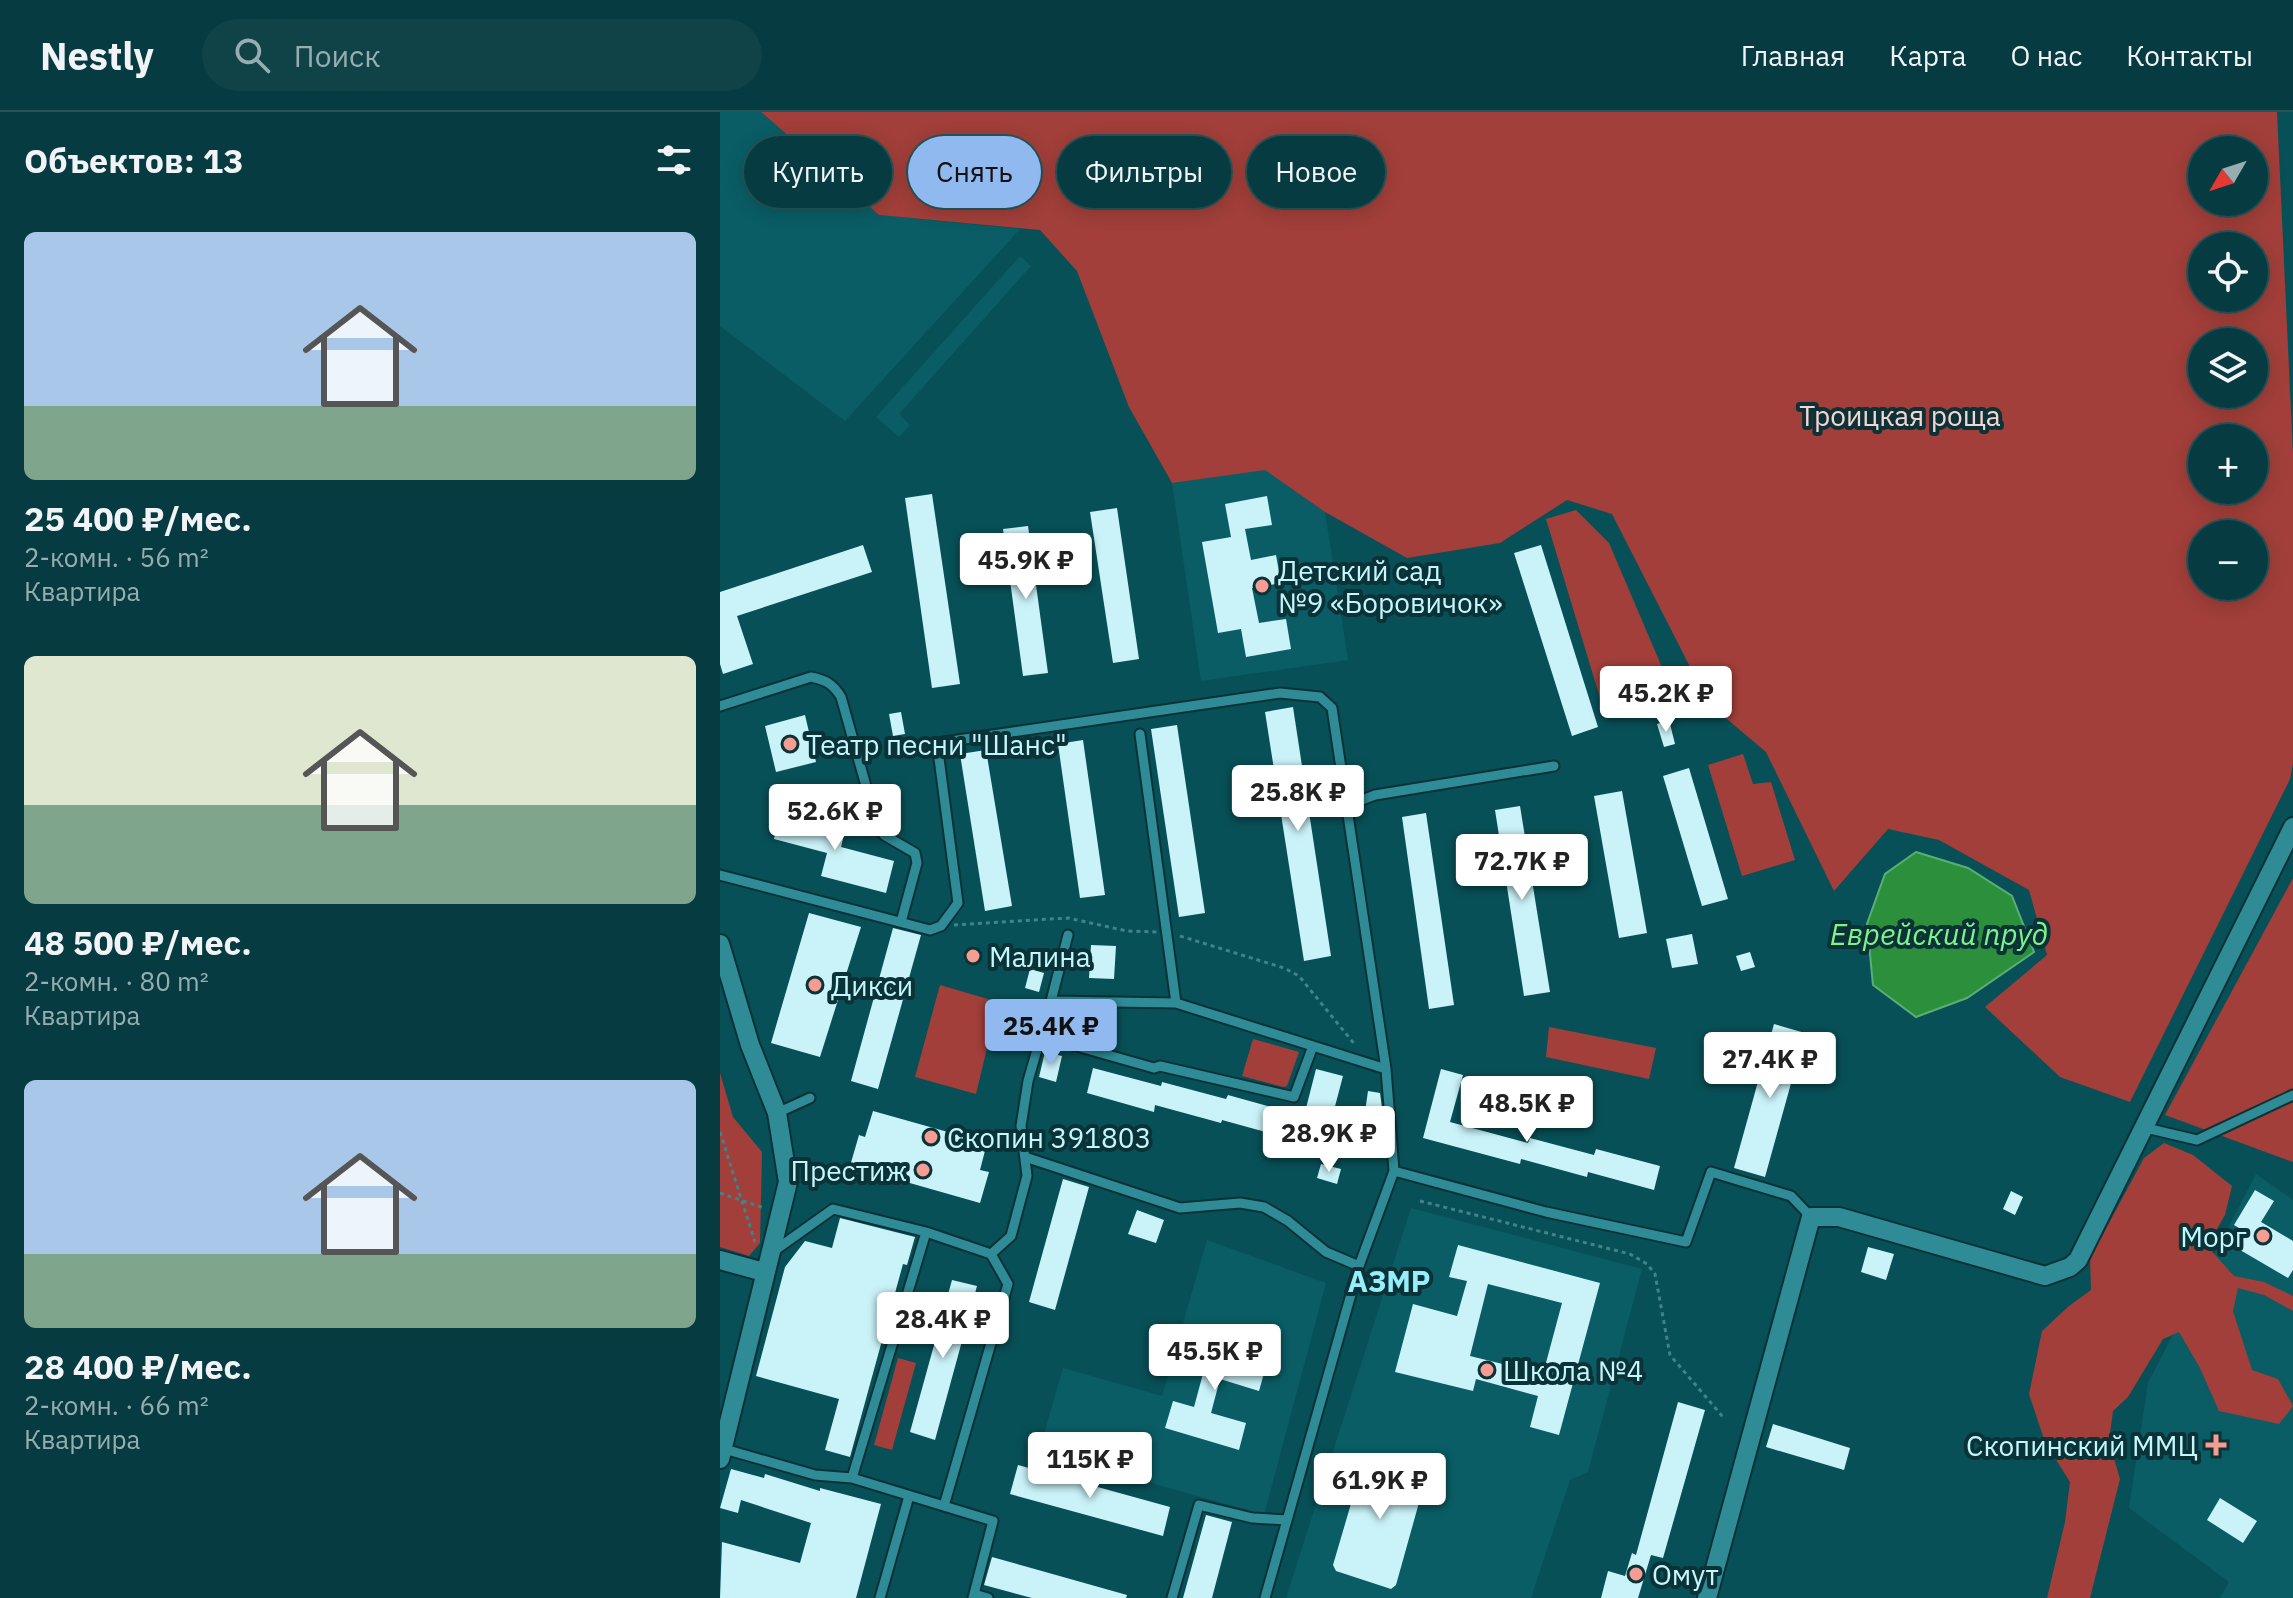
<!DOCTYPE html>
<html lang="ru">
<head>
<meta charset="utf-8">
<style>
	:root { --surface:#063c41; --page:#0f4348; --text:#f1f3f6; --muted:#98adb1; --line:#27565a; --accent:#90b9f0 }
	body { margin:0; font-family:"IBM Plex Sans",sans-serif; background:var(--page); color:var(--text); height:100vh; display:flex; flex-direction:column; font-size:30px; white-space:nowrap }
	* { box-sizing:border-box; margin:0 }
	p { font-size:26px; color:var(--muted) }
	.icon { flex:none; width:44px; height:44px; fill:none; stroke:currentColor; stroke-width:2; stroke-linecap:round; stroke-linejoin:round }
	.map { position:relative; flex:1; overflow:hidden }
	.sheet { display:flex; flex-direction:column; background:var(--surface); width:720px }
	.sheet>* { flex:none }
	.hud { position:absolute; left:24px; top:24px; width:760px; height:72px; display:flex; gap:16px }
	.needle { width:52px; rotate:231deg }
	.buttons { position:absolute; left:1468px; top:24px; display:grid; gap:16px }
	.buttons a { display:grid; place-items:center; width:80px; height:80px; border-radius:50%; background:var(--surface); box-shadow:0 4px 20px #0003,0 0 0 2px var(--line); font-size:40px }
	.price { position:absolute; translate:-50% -68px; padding:0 18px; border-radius:8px; background:#fff; color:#222; font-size:26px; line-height:52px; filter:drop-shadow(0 2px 4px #0008) }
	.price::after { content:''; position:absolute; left:50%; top:48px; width:24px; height:18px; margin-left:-12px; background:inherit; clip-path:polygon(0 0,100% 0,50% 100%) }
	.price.active { background:var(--accent); color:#111 }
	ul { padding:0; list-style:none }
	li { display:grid; align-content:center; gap:16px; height:424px; padding:0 24px }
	li span { display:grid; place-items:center; height:248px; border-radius:12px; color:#555 }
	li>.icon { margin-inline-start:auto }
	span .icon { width:144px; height:144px; fill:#fffc; stroke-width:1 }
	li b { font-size:34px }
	h2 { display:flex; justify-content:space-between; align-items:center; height:96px; padding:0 24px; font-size:34px }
	.chip { padding:0 28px; border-radius:36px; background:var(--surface); box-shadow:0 4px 20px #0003,0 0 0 2px var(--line); font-size:28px; line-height:72px }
	.chip.active { background:var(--accent); color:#111 }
	header { display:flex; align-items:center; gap:48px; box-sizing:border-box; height:112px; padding:0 40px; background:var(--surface); border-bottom:2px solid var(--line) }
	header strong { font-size:38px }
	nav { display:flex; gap:44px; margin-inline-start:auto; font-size:28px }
	.search { width:560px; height:72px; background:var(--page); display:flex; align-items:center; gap:20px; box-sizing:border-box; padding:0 28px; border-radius:44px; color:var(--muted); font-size:30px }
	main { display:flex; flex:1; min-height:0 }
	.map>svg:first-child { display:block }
	.built { fill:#0a5d65 }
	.green { fill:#a23f3a; fill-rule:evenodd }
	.water { fill:#2c8f3c; stroke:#59ae76; stroke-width:2 }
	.building { fill:#caf3f9; fill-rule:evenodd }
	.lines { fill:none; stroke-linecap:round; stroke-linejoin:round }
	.service-casing { stroke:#0b3237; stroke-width:13 }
	.minor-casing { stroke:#0b3237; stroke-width:22 }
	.path { stroke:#41838a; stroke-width:3; stroke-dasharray:4 4; stroke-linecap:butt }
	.service { stroke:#2f8c97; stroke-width:9 }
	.minor { stroke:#2f8c97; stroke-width:18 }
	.poi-dot { fill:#f59c93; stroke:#0b3237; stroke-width:3 }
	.labels { text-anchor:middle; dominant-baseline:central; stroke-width:8; stroke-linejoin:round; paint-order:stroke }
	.park-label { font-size:28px; fill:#f5d5d1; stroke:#0b3237 }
	.poi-label { font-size:28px; fill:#c3f7fe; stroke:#0b3237; text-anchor:start }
	.water-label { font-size:30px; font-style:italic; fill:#7df489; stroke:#0b3237 }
	.neighbourhood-label { font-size:30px; font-weight:bold; fill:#95eef9; stroke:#0b3237 }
</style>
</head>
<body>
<header>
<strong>Nestly</strong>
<div class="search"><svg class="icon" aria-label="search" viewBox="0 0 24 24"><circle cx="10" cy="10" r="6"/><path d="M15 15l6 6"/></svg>Поиск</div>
<nav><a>Главная</a><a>Карта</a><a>О нас</a><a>Контакты</a></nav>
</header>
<main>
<section class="sheet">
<h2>Объектов: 13<svg class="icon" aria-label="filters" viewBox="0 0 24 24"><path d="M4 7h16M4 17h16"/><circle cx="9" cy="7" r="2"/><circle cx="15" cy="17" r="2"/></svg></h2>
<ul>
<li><span style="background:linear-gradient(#a9c7e8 70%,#7fa58c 0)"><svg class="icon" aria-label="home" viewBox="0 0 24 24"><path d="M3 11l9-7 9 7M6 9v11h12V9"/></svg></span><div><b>25 400 ₽/мес.</b><p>2-комн. · 56 m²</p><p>Квартира</p></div></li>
<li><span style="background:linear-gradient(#dfe7d0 60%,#7fa58c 0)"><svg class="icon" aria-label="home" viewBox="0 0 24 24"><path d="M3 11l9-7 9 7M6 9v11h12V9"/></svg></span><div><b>48 500 ₽/мес.</b><p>2-комн. · 80 m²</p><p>Квартира</p></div></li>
<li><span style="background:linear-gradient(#a9c7e8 70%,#7fa58c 0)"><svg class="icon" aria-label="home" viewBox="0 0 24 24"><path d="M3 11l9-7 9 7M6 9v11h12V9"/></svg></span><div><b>28 400 ₽/мес.</b><p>2-комн. · 66 m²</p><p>Квартира</p></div></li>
</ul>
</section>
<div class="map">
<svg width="1573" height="1486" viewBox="0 0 1573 1486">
	<rect width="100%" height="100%" fill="#085057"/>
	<!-- built -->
	<path class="built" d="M0,0H41L159,103L300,117L125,309L0,214Z
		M300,144L311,154L179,302L190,313L179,325L156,305Z
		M545,357L605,400L628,548L481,569L452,371Z
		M1536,1062L1573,1088V1486H1500L1509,1470L1409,1396L1428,1271Z
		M691,1096L922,1157L868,1360L850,1368L811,1486H566Z
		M487,1128L606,1171L544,1403L319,1339L343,1256L442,1284Z"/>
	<!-- green -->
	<path class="green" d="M41,0H1557L1573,343V651L1570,667L1410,990L1340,965L1265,895L1327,843L1309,778L1219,728L1168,717L1114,779L1046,640L989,592L892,402L847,388L780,431L687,446L605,400L545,358L452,371L409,295L357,159L320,118L159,103ZM1534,38V90H1482V38ZM1534,134V186H1482V134ZM1482,230H1534V282H1482ZM1534,326V378H1482V326ZM1534,422V474H1482V422Z
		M856,398L889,431L944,560L880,586L826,407Z
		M1023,642L1033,672L1051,670L1075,748L1022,764L988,653Z
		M1573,766V1050L1445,1003Z
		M220,873L278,890L256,982L195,965Z
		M829,915L936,936L929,967L826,945Z
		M533,927L579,940L567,974L563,975L522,964Z
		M0,961L13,1005L42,1040L40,1131L29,1144L0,1135Z
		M1444,1031L1473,1043L1512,1074L1505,1103L1487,1134L1514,1164L1544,1170L1573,1184V1199L1544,1183L1518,1176L1513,1199L1532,1258L1558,1267L1573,1294L1559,1312L1499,1299L1480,1256L1459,1220L1443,1227L1408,1285L1393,1299L1389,1329L1400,1367L1370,1486H1327L1345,1410L1350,1370L1325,1330L1309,1282L1322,1219L1349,1194L1371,1178L1370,1146L1424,1046Z
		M178,1246L196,1251L172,1338L154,1333Z"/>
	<!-- water -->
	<path class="water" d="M1196,740L1248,756L1292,784L1314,840L1247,886L1196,905L1153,873L1147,812L1165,762Z"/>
	<!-- building -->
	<path class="building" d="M212,382L240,572L212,576L185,386Z
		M547,384L552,413L525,417L531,448L556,443L561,471L532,476L539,511L566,507L571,537L526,545L521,517L498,521L482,430L511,425L505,392Z
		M397,396L419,547L393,551L370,400Z
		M308,414L328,561L303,564L283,417Z
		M143,433L152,460L17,504L33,552L3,562L0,552V480Z
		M821,433L878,615L852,624L794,441Z
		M573,595L611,844L584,849L545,600Z
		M181,600L185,622L173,624L169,602Z
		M85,603L96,650L56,660L45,614Z
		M949,608L955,632L944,635L937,612Z
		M457,613L485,801L459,805L431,617Z
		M363,628L385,783L360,786L338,632Z
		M266,638L292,794L265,799L240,642Z
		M969,656L1008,787L982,794L943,664Z
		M902,679L927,821L899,826L874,684Z
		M800,694L830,880L804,884L775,698Z
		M61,698L126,715L121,735L174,749L166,781L101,764L107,741L54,727Z
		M706,701L734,893L709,897L682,705Z
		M89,801L141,815L100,945L51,931Z
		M173,816L201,823L158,977L131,969Z
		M972,822L978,852L952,856L946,827Z
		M371,833L396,834L394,867L369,866Z
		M247,837L261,840L258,852L244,848Z
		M1030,840L1035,855L1021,859L1016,844Z
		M310,857L324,861L319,880L305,876Z
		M1054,912L1085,921L1045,1065L1014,1056Z
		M325,940L342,944L336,970L319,965Z
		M373,956L441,974L442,970L506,987L508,983L584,1004L596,957L623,964L604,1036L502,1008L501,1011L435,993L434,1000L367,981Z
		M721,957L743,963L730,1010L808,1031L810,1026L874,1043L876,1037L940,1054L934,1078L868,1060L867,1065L801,1047L800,1052L703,1026Z
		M648,979L660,981L662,996L658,1023L642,1021Z
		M153,999L267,1031L260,1058L269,1060L260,1091L130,1054L139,1023L145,1025Z
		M601,1052L621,1057L617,1072L597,1066Z
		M343,1067L369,1075L335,1198L309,1190Z
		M1535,1078L1554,1089L1541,1110L1573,1129V1158L1568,1166L1515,1135L1524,1119L1514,1113Z
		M1291,1079L1303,1085L1295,1103L1283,1097Z
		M417,1098L444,1108L436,1131L408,1122Z
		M120,1106L195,1125L187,1153L183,1152L130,1345L105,1338L119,1287L36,1264L65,1155L85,1129L112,1136Z
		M738,1133L880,1171L839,1323L810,1315L818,1284L756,1267L753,1279L675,1260L693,1192L737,1204L747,1169L729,1165ZM768,1172L842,1191L823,1262L750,1244Z
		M1148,1135L1174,1142L1166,1168L1141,1160Z
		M232,1168L257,1174L215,1328L190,1320Z
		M469,1224L548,1247L539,1279L500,1267L491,1301L526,1311L519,1338L445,1316L453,1289L474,1295L484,1258L461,1251Z
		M958,1290L985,1298L943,1446L931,1443L918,1486H881L888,1459L905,1464L912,1441L916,1443Z
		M1053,1312L1130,1336L1124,1358L1046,1335Z
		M650,1341L704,1357L707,1362L676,1473L671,1477L616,1459L613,1453L645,1344Z
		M298,1353L450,1395L443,1424L290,1382Z
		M11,1357L44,1366L45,1362L100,1379V1376L161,1392L136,1486H0L2,1430L80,1451L91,1411L21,1388L18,1401L0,1396Z
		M1500,1386L1537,1409L1523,1431L1487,1408Z
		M486,1403L512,1410L492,1486H463Z
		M272,1445L407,1483L406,1486H312L264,1473Z"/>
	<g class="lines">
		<!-- service casing -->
		<g class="service-casing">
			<path id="service" d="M0,594L91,565C106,568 113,572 121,585L157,713L164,723L195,741L197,751L181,810
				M420,622L456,891
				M626,694L655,683L834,654
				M0,763L210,818L221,814L238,791L217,631L560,581L600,585L612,596L666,957L674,1059L826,1100L966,1130L991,1060L1071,1084L1091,1105
				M331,889L348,823
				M321,924L434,956L440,954L574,985L593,934
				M57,1001L90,986
				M1426,1016L1477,1028L1573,983
				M305,1045L460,1096L520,1091L544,1095L568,1109L606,1140L639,1154
				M206,1120L271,1142L291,1124L307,1064L301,1014L308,969L331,889L456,891L666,957
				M1,1336L95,1363L132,1366L206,1120L113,1097L54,1139
				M132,1366L273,1409L253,1486
				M224,1394L288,1172L271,1142
				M254,1482L268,1486
				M160,1486L189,1384
				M452,1486L479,1393L533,1406L567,1408
				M545,1486L639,1154L674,1059"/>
		</g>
		<!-- minor casing -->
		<g class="minor-casing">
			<path id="minor" d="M0,832L30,933L57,1001L68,1070L0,1347
				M0,1148L44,1160
				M987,1486L1091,1105H1119L1325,1164L1350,1155L1358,1148L1573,715"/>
		</g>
		<!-- path -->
		<path class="path" d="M234,813L348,806L407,819L437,820
			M460,824L564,856L579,864L636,934
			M0,1020L35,1130
			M0,1081L44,1096
			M700,1089L910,1142L927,1152L935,1162L950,1243L1003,1305"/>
		<!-- service -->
		<use href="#service" class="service"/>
		<!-- minor -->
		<use href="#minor" class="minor"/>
	</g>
	<!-- markers -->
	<g class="poi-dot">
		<circle cx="542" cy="474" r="8"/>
		<circle cx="70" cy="632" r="8"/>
		<circle cx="253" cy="844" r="8"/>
		<circle cx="95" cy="873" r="8"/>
		<circle cx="211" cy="1025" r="8"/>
		<circle cx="203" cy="1058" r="8"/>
		<circle cx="1543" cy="1124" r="8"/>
		<circle cx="767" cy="1258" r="8"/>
		<path d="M1492 1321h8v8h8v8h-8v8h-8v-8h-8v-8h8z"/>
		<circle cx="916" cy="1462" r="8"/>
	</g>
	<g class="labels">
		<!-- park labels -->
		<g class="park-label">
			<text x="1180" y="303">Троицкая роща</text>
		</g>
		<!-- poi labels -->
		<g class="poi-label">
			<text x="558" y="458">Детский сад<tspan x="558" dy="32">№9 «Боровичок»</tspan></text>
			<text x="86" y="632">Театр песни "Шанс"</text>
			<text x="269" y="844">Малина</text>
			<text x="111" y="873">Дикси</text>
			<text x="227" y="1025">Скопин 391803</text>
			<text x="187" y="1058" text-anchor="end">Престиж</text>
			<text x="1527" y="1124" text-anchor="end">Морг</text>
			<text x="783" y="1258">Школа №4</text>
			<text x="1478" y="1333" text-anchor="end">Скопинский ММЦ</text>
			<text x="932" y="1462">Омут</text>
		</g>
		<!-- water labels -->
		<g class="water-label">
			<text x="1219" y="821">Еврейский пруд</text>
		</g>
		<!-- neighbourhood labels -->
		<g class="neighbourhood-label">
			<text x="669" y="1168">АЗМР</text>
		</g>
	</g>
</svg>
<div class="buttons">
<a><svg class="needle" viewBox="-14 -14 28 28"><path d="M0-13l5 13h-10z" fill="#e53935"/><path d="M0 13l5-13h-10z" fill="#98adb1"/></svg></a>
<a><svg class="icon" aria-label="locate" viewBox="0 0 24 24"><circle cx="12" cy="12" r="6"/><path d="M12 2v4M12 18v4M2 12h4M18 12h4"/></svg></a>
<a><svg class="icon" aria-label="layers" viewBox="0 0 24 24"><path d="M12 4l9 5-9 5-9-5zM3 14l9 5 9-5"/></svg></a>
<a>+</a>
<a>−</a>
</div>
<b class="price" style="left:306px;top:489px">45.9K ₽</b>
<b class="price" style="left:946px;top:622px">45.2K ₽</b>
<b class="price" style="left:578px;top:721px">25.8K ₽</b>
<b class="price" style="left:115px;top:740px">52.6K ₽</b>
<b class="price" style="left:802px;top:790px">72.7K ₽</b>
<b class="price active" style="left:331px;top:955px">25.4K ₽</b>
<b class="price" style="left:1050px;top:988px">27.4K ₽</b>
<b class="price" style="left:807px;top:1032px">48.5K ₽</b>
<b class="price" style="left:609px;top:1062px">28.9K ₽</b>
<b class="price" style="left:223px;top:1248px">28.4K ₽</b>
<b class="price" style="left:495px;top:1280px">45.5K ₽</b>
<b class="price" style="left:370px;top:1388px">115K ₽</b>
<b class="price" style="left:660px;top:1409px">61.9K ₽</b>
<div class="hud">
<a class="chip">Купить</a>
<a class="chip active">Снять</a>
<a class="chip">Фильтры</a>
<a class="chip">Новое</a>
</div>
</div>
</main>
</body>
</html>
